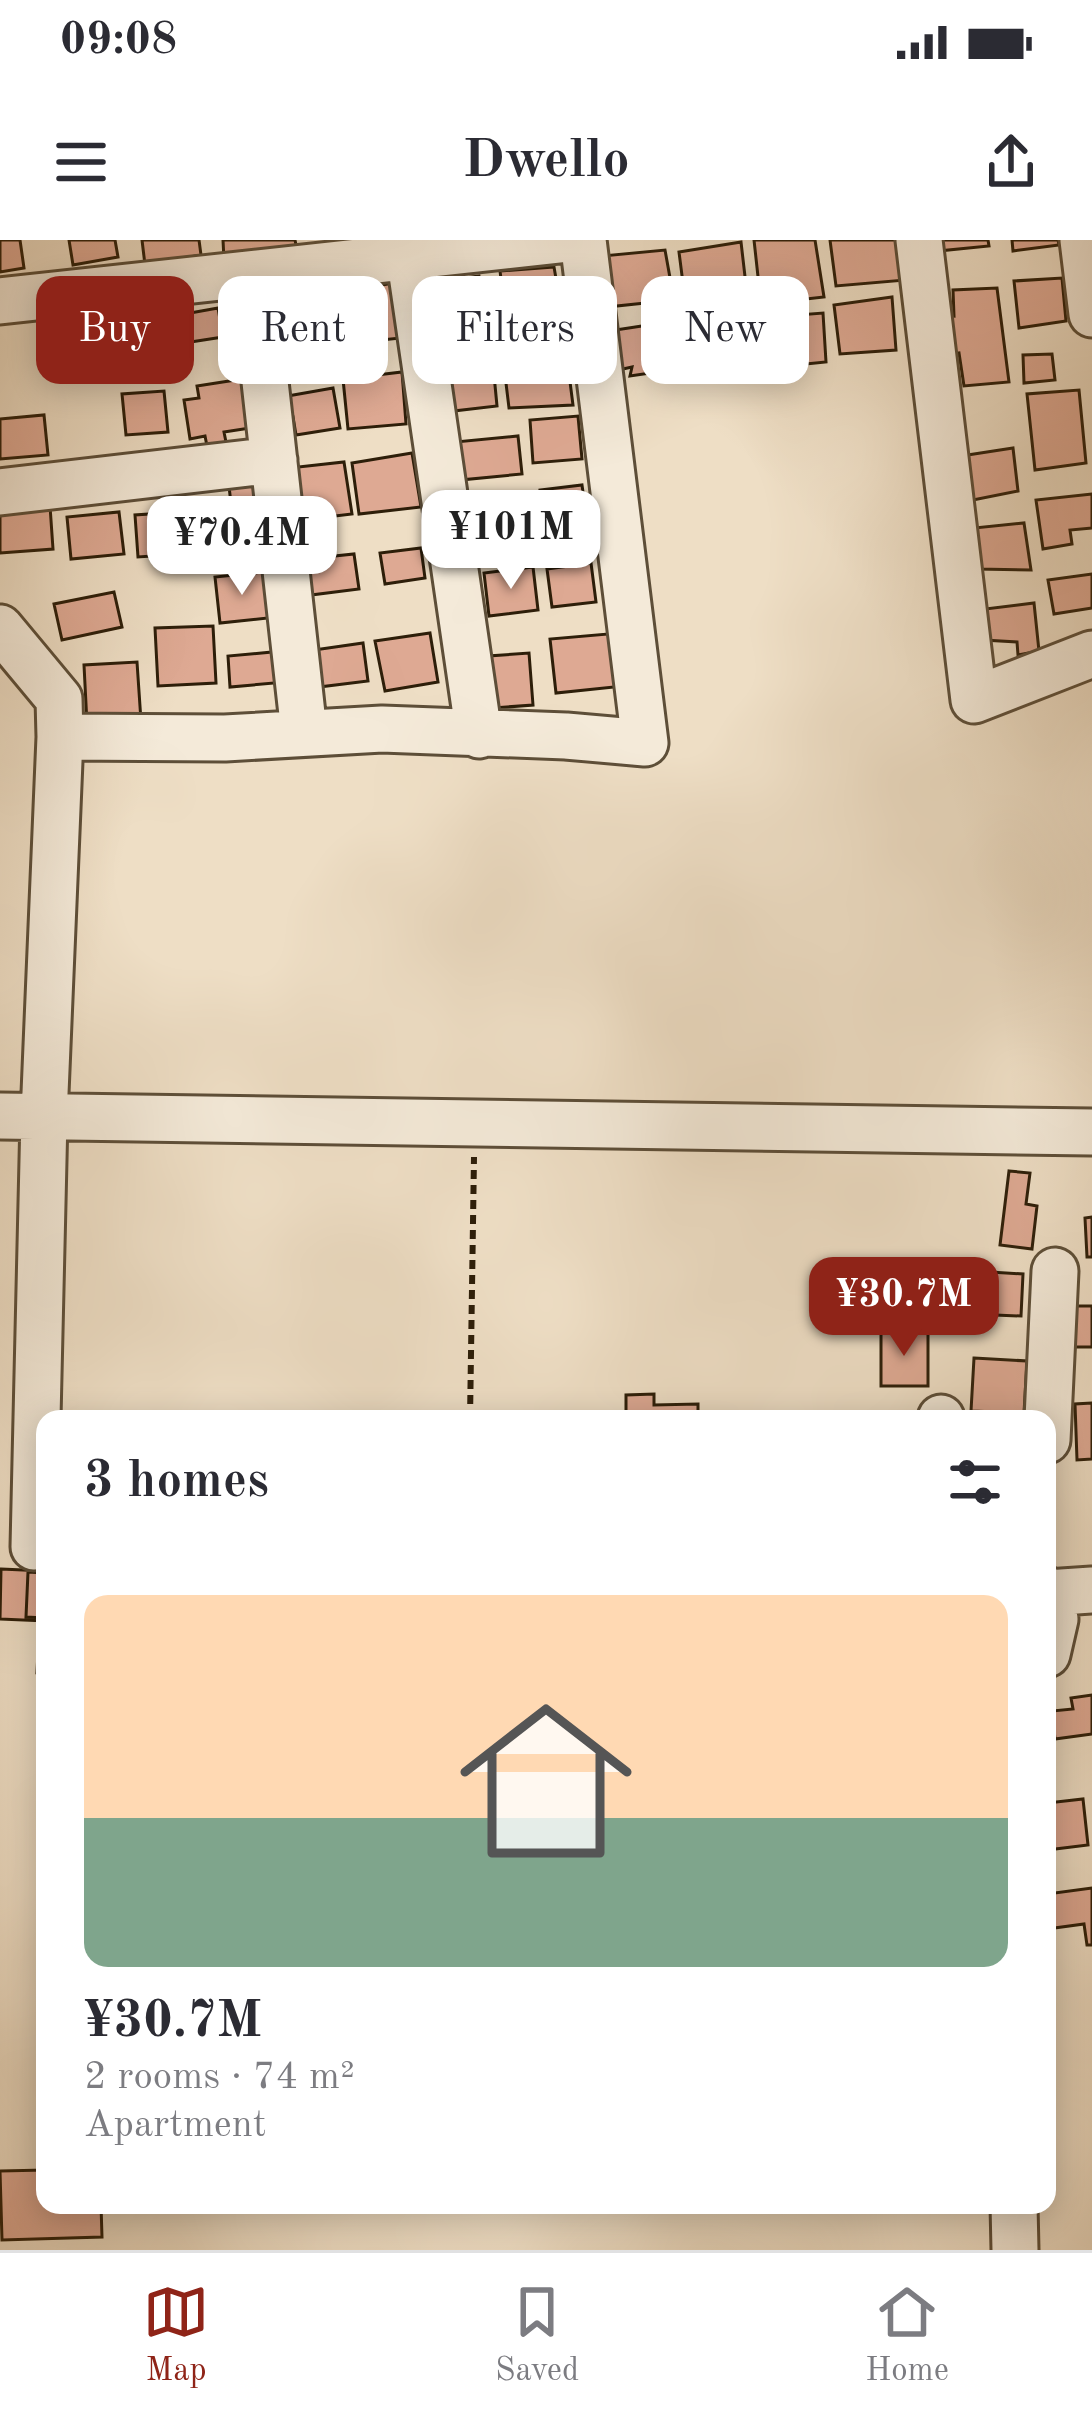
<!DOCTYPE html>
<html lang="en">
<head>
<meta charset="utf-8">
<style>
	:root { --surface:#fff; --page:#f7f7f7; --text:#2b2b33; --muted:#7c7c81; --line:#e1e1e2; --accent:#8f2418 }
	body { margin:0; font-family:"Old Standard TT",serif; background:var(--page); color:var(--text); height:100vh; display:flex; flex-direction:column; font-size:45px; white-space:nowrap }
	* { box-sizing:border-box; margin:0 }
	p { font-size:39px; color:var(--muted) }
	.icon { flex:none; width:66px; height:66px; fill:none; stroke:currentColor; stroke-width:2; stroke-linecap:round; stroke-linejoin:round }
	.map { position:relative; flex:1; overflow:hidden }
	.sheet { position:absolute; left:36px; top:1170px; width:1020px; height:804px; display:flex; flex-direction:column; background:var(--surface); border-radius:24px; box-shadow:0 6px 30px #0003 }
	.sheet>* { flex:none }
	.top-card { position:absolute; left:36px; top:36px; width:1020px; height:108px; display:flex; gap:24px }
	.price { position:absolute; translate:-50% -102px; padding:0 27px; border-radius:24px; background:#fff; color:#222; font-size:39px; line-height:78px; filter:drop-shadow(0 3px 6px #0008) }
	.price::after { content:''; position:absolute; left:50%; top:72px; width:36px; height:27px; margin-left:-18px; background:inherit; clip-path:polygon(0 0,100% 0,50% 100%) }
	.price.current { background:var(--accent); color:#fff }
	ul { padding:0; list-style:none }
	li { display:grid; align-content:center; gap:24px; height:636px; padding:0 48px }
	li+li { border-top:3px solid var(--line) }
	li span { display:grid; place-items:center; height:372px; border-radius:24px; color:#555 }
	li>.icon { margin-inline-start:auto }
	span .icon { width:216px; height:216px; fill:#fffc; stroke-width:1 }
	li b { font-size:51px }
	h2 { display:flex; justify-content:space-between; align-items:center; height:144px; padding:0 48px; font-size:51px }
	.chip { padding:0 42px; border-radius:24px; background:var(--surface); box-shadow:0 6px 30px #0003; font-size:42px; line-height:108px }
	.chip.current { background:var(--accent); color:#fff }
	.status { display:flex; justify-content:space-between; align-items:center; height:84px; padding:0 60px; background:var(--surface); direction:ltr }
	.status svg { height:33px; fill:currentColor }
	header { display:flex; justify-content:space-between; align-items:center; height:156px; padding:0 48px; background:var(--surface); font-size:54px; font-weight:700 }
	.menu { display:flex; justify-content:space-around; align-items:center; height:168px; border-top:3px solid var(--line); background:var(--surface); font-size:33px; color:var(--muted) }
	.menu a { display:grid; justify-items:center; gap:6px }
	.menu .current { color:var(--accent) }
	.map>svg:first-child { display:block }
	.building { fill:#dea993; stroke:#2d1e09; stroke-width:3 }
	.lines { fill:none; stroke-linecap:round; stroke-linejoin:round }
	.minor-casing { stroke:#5d4e38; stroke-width:51 }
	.path { stroke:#2d1e09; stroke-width:6; stroke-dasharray:9 6; stroke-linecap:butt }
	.minor { stroke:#f4ead9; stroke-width:45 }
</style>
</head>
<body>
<div class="status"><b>09:08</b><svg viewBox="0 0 49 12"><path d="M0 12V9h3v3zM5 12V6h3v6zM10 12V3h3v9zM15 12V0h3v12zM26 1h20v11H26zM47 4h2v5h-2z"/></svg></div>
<header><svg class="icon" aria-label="menu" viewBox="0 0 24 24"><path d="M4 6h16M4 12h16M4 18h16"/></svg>Dwello<svg class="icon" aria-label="share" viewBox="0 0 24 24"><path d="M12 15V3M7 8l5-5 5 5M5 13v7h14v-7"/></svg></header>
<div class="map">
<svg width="1092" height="2010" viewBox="0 0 1092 2010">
	<rect width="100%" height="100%" fill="#eedec5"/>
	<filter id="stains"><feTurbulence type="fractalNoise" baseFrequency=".00167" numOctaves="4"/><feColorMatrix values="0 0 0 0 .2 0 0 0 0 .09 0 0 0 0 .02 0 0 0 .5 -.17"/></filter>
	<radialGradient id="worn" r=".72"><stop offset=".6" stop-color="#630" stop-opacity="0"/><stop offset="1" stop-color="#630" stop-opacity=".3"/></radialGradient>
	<!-- building -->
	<path class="building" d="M0,0H20L24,28L0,32Z
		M69,0H115L118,17L73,25Z
		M142,0H199L201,15L145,25Z
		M223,0H295L297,10L224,20Z
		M754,0H815L824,57L761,64Z
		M830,0H901L906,40L836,46Z
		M937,0H988L989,6L938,11Z
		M1012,0H1058L1059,5L1013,11Z
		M741,2L749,71L687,75L679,12Z
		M665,10L674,60L607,67L602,16Z
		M554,27L563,79L507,86L500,31Z
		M479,36L488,89L432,95L424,44Z
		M1062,38L1066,81L1019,88L1014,41Z
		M393,43L401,98L342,104L339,53Z
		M997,48L1009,142L964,146L959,113L945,115L942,75L954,76L953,50Z
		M892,57L896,110L840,114L834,65Z
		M320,61L328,104L274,113L270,69Z
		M218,68L223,97L184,103L179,75Z
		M155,73L162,116L124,122L117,80Z
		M823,73L826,122L766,128L760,78Z
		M109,77L114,131L60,136L54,82Z
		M742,78L746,96L735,99L741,125L685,133L680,86Z
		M668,82L671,130L630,136L632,127L614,131L609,91Z
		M565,103L573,165L509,168L502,110Z
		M492,114L497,166L445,172L441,119Z
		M1052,114L1055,140L1024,143L1023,115Z
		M402,132L406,184L348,189L343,139Z
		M242,139L250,188L224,192L226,202L207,206L205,196L190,199L184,160L199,158L197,146Z
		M333,148L340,188L296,195L293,177L285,178L282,157Z
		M1079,150L1086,223L1035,230L1027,154Z
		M164,151L168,192L126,195L122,154Z
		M44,175L48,215L0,219V179Z
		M578,176L582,219L533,223L530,180Z
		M518,196L522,234L460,240L455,202Z
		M1013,208L1018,251L968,261L961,216Z
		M412,213L421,267L359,274L352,223Z
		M344,222L352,274L293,281L289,228Z
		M264,243L270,301L215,306L211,266L231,264L229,246Z
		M582,245L587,282L544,287L540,250Z
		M1092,254V288L1070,290L1072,304L1043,309L1036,260Z
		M525,255L530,305L472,311L467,260Z
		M50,266L53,309L0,313V270Z
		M194,271L196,313L138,317L135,275Z
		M119,272L124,314L71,319L67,277Z
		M1024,283L1031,330L977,329L974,288Z
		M421,308L425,338L385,344L380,313Z
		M354,314L359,349L311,355L306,319Z
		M591,323L596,362L552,367L547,329Z
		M533,327L538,370L489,376L484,333Z
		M263,332L268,378L220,383L215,337Z
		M1092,334V368L1054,374L1048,340Z
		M114,352L122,387L62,400L54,364Z
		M1034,363L1039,411L1018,415L1017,402L984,400L985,369Z
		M213,386L216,443L158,446L155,388Z
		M430,393L438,442L385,451L375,401Z
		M619,393L624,446L556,453L550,399Z
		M363,403L368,441L319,447L314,410Z
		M283,411L286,442L230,447L228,416Z
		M529,413L533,465L493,468L489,416Z
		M137,422L141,481L87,484L84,425Z
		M1009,931L1030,933L1026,964L1037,966L1032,1009L1000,1005Z
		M1092,977V1017H1087L1085,978Z
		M974,1031L1023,1034L1021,1076L972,1074Z
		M1074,1066H1092V1107H1073Z
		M881,1092H928V1146H881Z
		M974,1118L1027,1121L1024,1173L971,1171Z
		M654,1154V1165L698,1164V1179H626V1155Z
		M1092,1163V1219L1077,1220L1075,1164Z
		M1,1329L45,1331V1381L0,1379Z
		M28,1332L45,1333V1378L26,1377Z
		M39,1390L45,1391V1434L37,1433Z
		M1092,1455V1494L1055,1499L1052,1471L1073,1469L1071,1458Z
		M1083,1559L1088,1605L1047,1610V1563Z
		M1092,1648V1705H1087L1084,1684L1047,1689V1654Z
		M45,1930V1965H101L102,1997L2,2000L0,1931Z"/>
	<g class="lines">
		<!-- minor casing -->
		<g class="minor-casing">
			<path id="minor" d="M407,0L479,495
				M919,0L974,460L1092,414
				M1083,0L1092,74
				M253,34L304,492
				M0,61L560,0
				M0,252L274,220
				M0,388L59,459L60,497L44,877L34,1307
				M60,497L225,498L382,489L566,496L645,503L583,0
				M0,876L1092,892
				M941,1179V1178
				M1047,1200L1055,1031
				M1047,1350L1055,1379L1047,1414
				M1047,1353L1092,1350
				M1014,1965L1015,2010"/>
		</g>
		<!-- path -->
		<path class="path" d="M470,1179L474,917"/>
		<!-- minor -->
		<use href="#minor" class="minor"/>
	</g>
	<rect width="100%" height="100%" filter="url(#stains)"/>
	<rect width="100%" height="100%" fill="url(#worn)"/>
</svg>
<b class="price" style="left:511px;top:352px">¥101M</b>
<b class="price" style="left:242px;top:358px">¥70.4M</b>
<b class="price current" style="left:904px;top:1119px">¥30.7M</b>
<div class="top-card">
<a class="chip current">Buy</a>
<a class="chip">Rent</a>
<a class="chip">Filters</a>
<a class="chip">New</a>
</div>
<section class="sheet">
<h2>3 homes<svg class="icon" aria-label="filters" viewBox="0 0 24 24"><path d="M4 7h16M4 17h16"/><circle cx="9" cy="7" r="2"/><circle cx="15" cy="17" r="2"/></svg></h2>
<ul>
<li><span style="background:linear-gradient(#ffd9b3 60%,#7fa58c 0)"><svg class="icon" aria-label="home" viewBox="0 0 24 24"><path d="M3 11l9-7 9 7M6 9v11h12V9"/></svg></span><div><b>¥30.7M</b><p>2 rooms · 74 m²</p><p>Apartment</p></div></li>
</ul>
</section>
</div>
<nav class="menu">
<a class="current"><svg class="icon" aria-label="map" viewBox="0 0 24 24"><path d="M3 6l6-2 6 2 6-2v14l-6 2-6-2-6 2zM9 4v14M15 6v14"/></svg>Map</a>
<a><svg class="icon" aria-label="saved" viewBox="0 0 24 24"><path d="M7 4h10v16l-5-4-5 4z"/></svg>Saved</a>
<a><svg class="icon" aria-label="home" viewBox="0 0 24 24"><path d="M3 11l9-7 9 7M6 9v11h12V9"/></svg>Home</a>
</nav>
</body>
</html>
